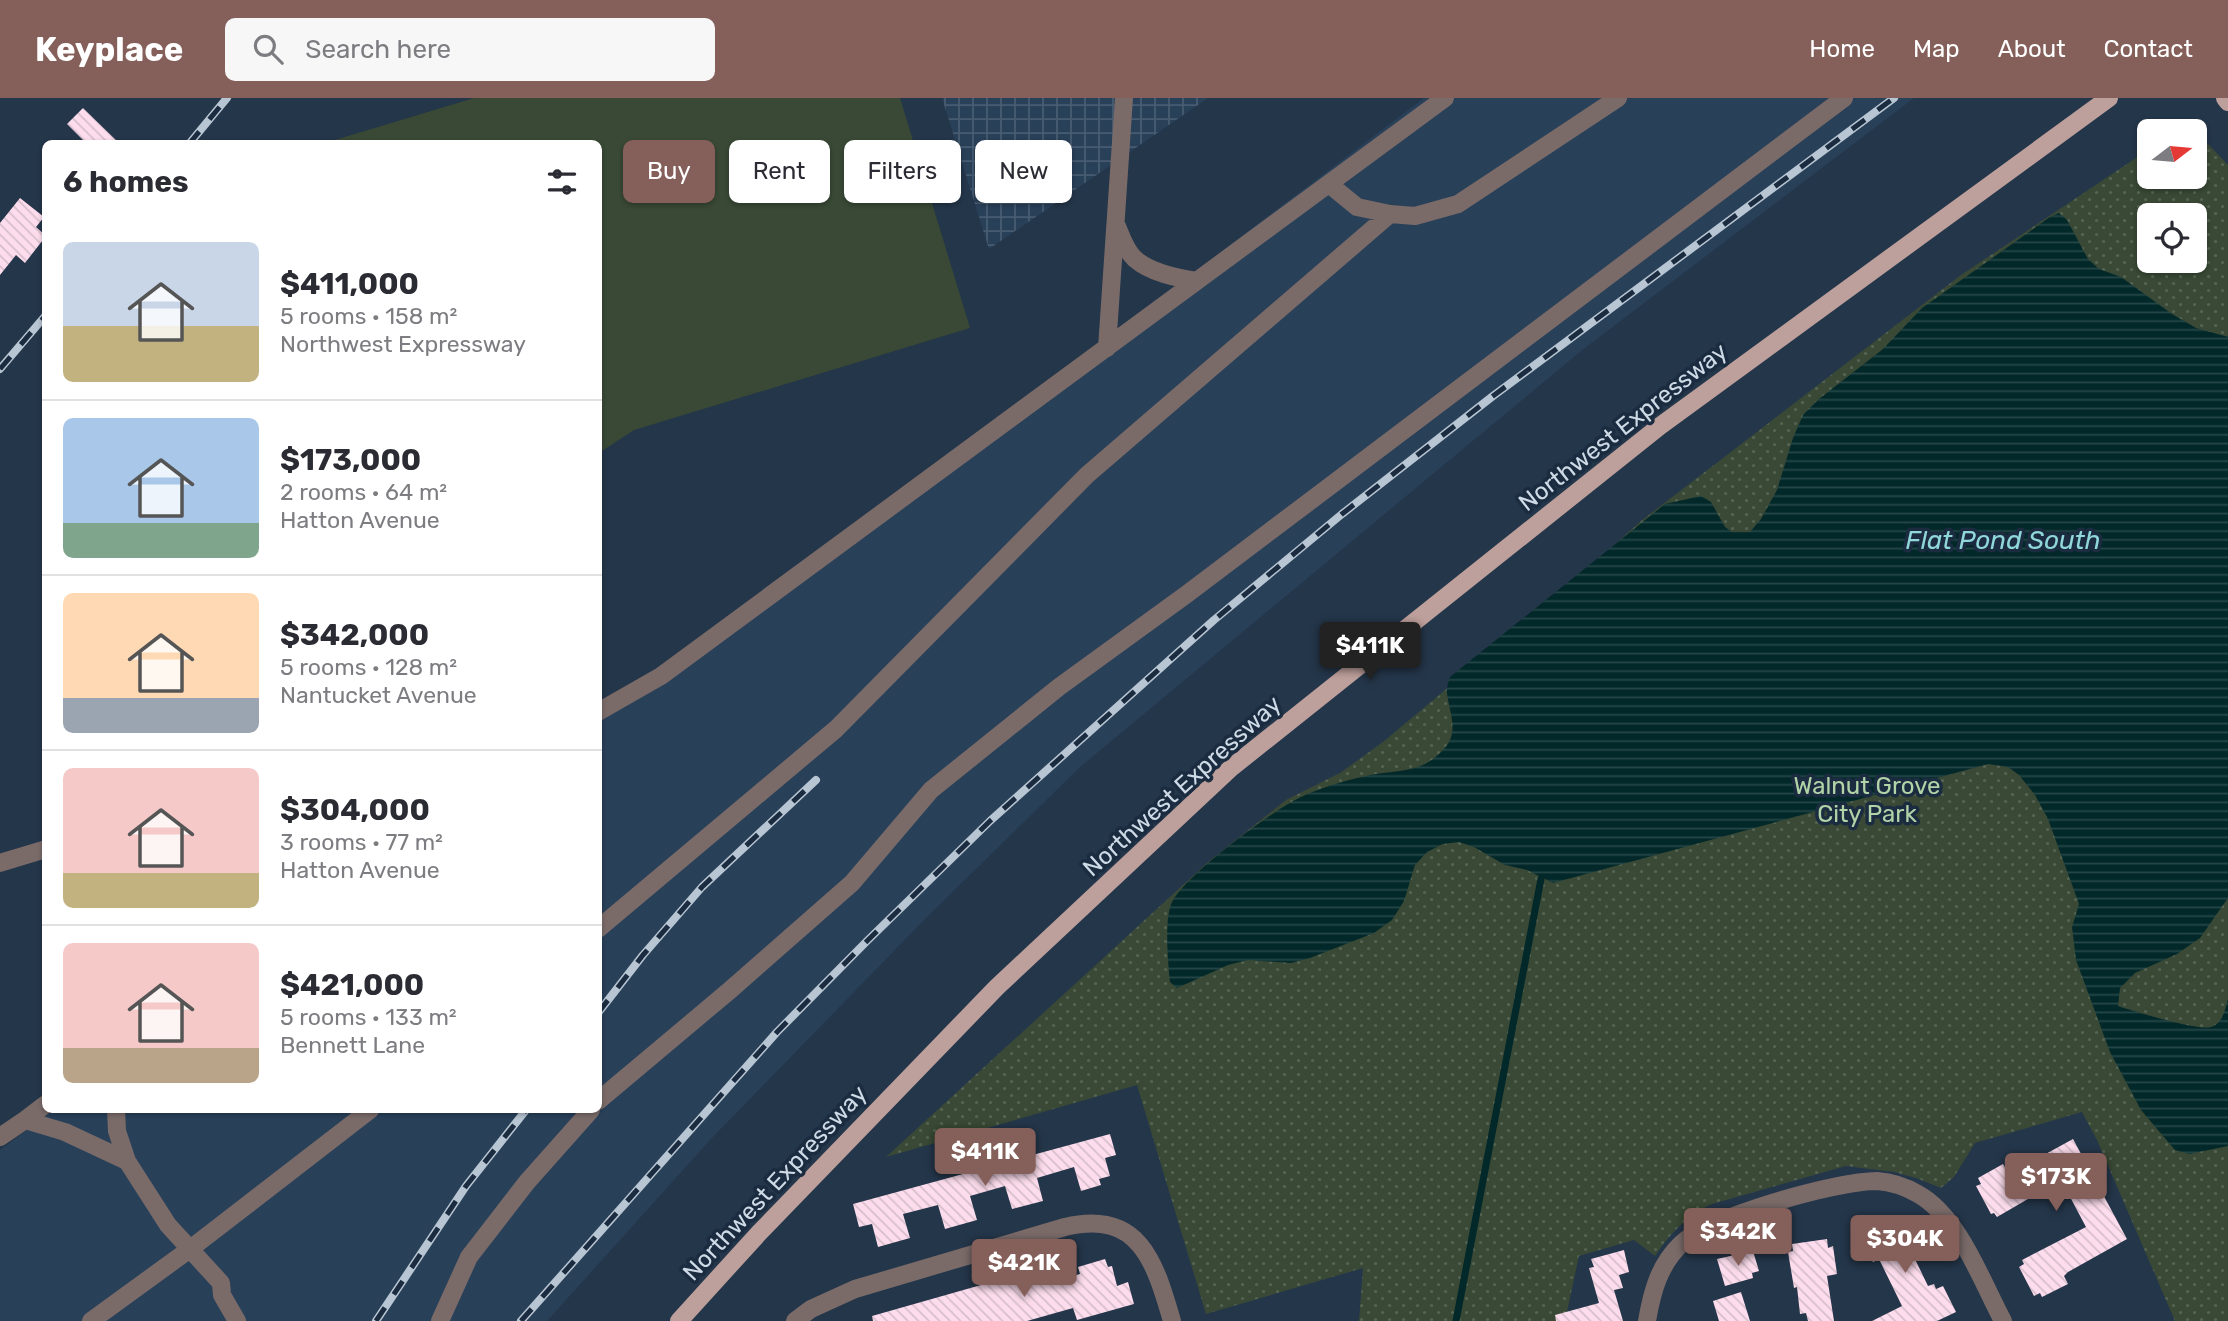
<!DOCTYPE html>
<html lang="en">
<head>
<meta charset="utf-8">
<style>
	:root { --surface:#fff; --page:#f7f7f7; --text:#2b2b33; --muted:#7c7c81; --line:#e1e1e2; --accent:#855f59 }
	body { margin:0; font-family:Rubik,sans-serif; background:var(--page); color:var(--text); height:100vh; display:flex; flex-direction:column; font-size:26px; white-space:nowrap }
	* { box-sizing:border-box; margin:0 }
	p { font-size:23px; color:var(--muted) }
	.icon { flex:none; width:38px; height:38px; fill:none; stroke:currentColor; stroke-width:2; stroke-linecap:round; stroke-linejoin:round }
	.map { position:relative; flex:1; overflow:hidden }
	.sheet { position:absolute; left:42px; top:42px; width:560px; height:973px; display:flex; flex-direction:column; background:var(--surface); border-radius:10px; box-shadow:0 2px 5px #0004 }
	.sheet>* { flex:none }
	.top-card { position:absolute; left:623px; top:42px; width:665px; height:63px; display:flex; gap:14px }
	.needle { width:46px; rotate:74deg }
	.buttons { position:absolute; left:2137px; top:21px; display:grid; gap:14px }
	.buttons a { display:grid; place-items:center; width:70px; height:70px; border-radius:10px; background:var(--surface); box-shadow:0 2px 5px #0004; font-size:35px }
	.price { position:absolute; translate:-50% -60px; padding:0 16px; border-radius:7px; background:var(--accent); color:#fff; font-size:23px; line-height:46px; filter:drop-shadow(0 2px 4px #0008) }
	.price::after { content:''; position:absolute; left:50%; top:42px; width:21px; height:16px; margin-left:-10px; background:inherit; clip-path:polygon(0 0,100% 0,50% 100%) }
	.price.current { background:#222; color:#fff }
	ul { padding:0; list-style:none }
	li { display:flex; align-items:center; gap:21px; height:175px; padding:0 21px }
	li+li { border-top:2px solid var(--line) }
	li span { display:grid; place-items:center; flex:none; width:196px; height:140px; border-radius:10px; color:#555 }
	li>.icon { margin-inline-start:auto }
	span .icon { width:84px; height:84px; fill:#fffc; stroke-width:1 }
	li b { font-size:30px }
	h2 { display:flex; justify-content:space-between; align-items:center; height:84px; padding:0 21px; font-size:30px }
	.chip { padding:0 24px; border-radius:10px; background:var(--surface); box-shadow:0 2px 5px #0004; font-size:24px; line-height:63px }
	.chip.current { background:var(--accent); color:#fff }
	header { display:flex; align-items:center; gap:42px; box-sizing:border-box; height:98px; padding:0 35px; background:var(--accent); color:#fff }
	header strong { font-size:33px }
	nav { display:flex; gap:38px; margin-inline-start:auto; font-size:24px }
	.search { width:490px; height:63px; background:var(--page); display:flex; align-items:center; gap:18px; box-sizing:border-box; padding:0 24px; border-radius:10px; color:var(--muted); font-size:26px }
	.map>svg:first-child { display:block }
	.industrial { fill:url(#industrial-grid) }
	.built { fill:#294059 }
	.green { fill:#394935 }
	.park { fill:url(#park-dots); fill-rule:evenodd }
	.water { fill:url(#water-rules) }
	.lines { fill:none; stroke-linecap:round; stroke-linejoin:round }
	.stream { stroke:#022829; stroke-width:7 }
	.building { fill:url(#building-back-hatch) }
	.minor { stroke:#7a6b69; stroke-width:18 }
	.major { stroke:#bd9f9b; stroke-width:18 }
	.rail-casing { stroke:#b8c5d2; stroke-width:8 }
	.rail { stroke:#1b2c40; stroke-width:5; stroke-dasharray:16; stroke-linecap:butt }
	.labels { text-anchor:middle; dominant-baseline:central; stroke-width:7; stroke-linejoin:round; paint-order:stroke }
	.street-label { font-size:24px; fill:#cedae6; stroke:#1b2c40 }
	.park-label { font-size:24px; fill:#b1d3a7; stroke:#1b2c40 }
	.water-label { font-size:26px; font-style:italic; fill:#90d7da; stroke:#1b2c40 }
</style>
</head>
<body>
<header>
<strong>Keyplace</strong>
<div class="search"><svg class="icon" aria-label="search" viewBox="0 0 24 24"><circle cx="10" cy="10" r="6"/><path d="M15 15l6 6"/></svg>Search here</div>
<nav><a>Home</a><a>Map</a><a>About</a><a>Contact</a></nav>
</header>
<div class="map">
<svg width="2228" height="1223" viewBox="0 0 2228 1223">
	<defs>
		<pattern id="industrial-grid" width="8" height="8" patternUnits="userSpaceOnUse" patternTransform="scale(1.75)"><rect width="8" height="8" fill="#294059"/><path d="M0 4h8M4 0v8" fill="none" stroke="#475b71"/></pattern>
		<pattern id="park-dots" width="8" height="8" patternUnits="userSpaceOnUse" patternTransform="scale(1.75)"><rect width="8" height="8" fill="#394935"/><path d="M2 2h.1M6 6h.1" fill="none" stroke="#546352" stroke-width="1.8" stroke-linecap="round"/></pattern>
		<pattern id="water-rules" width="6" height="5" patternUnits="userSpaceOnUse" patternTransform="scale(1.75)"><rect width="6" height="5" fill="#022829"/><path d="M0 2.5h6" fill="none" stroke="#264748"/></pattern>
		<pattern id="building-back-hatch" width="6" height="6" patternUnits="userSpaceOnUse" patternTransform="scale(1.75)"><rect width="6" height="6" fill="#fddded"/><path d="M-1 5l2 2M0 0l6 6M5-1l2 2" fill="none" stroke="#d7becb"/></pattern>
	</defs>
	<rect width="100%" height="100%" fill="#24364a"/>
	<!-- industrial -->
	<path class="industrial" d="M942,0H1208L989,151Z"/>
	<!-- built -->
	<path class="built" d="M1424,0H1914L1581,253L1080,669L926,820L710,1042L547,1223H0V1052L54,1012H598L599,612L864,424Z"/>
	<!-- green -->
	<path class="green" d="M474,0H900L970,230L634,332L599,355L598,46L325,45Z"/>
	<!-- park -->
	<path class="park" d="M2195,40L2209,47L2228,67V1223H2175L2097,1042L2082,1014L1975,1045L1954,1079L1941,1090L1916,1080L1894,1074L1846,1068L1712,1106C1686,1118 1671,1135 1655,1158L1634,1142L1579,1158L1565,1223H1359L1363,1170L1206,1216L1137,987L886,1059L1207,765L1286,702L1340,675L1383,644L1548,506L1641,423L1961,177L2136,60L2149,53V79H2194ZM2149,117H2194V163H2149Z"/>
	<!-- water -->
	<path class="water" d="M2059,115L2067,122L2088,161L2099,171L2121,179L2172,216L2196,230L2228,239V800L2200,840L2177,856L2135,875L2120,890L2118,908C2133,913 2198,933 2211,929C2223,925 2225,912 2228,901V1048L2189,1056L2175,1052L2141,1012L2110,954L2076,862L2072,829L2079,806L2048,721L2035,697L2019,677L2008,669L1988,666L1553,785L1527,772L1505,767L1474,749L1459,744L1443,746L1427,754L1415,767L1404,803L1392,822L1374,835L1310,860L1291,865L1248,862L1228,867L1177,890L1170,884C1168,865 1164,820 1172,804C1186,777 1267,717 1295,702C1316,691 1343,683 1366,678C1397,671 1421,677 1444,651C1460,634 1449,614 1447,595C1446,589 1449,584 1450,579L1665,406L1701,398L1711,404L1725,429L1732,434H1750L1761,421L1777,392L1793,340L1803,317L1819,301L1883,251L1922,210L2050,119Z"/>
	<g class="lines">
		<!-- stream -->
		<path class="stream" d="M1456,1223L1541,781"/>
	</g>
	<!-- building -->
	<path class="building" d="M83,10L120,46H87L67,26Z
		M20,100L44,119L36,129L46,138L25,165L16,157L0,177V125Z
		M1110,1036L1116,1057L1105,1060L1110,1078L1099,1081L1101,1087L1081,1093L1074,1069L1037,1080L1043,1103L1012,1111L1005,1088L970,1098L977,1122L945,1131L938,1107L903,1116L910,1140L878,1149L872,1126L859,1129L853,1106Z
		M2073,1041L2127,1141L2068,1174L2064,1178L2068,1186L2042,1199L2040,1195L2034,1198L2019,1169L2024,1166L2022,1162L2086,1129L2061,1082L1997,1119L1994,1115L1991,1116L1976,1088L1981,1086L1978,1080L2003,1066L2008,1075L2015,1073Z
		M1894,1118L1896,1124L1900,1122L1915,1153L1912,1155L1928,1188L1934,1186L1936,1191L1943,1188L1956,1214L1937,1223H1872L1902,1208L1879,1161L1873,1164L1859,1135Z
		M1827,1141L1828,1150L1833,1148L1837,1176L1827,1178L1834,1223H1808L1806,1215L1800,1216L1797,1189L1794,1190L1788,1154L1793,1153L1792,1146Z
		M1624,1152L1629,1174L1619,1177L1623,1190L1614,1192L1623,1223H1556L1555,1217L1599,1205L1589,1170L1594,1169L1591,1161Z
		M1753,1153L1759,1173L1752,1175L1753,1180L1725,1188L1717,1161Z
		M1105,1161L1108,1169L1112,1168L1117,1188L1128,1184L1134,1206L1077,1222L1073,1210L1027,1223H873L872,1218L1041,1170L1045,1186L1080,1176L1078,1169Z
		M1741,1194L1750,1223H1719L1713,1203Z"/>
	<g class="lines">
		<!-- minor -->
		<path class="minor" d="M1329,86L1357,109L1390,116L1415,118L1458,106L1618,0
			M1116,126C1121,137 1125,152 1135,161C1151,175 1177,180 1197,183
			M1107,250L1124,0
			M598,614L661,578L1445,0
			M0,765L46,751
			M598,831L836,631L1087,377L1390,116
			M598,1003L729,893L852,785L931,692L1059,589L1187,496L1844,0
			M116,1012L117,1033L127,1063
			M25,1022L46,1006
			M0,1039L25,1022L65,1034L127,1063L168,1127L221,1185L222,1197L237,1223
			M91,1223L190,1151L370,1012
			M440,1223L469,1159L527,1084L591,1012
			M795,1223L811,1211L855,1191L1065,1129C1140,1111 1155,1165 1172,1223
			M1647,1223C1652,1194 1659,1167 1681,1146C1709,1119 1836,1083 1877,1083C1891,1084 1906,1089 1918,1096C1959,1119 1981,1182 2003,1223"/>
		<!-- major -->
		<path class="major" d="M2225,0L2228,4
			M679,1223L759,1135L997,889L1231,670L1660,328L2109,0"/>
		<!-- rail casing -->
		<g class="rail-casing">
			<path id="rail" d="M189,46L227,0
				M0,271L46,217
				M598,915L643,857L702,789L816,682
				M376,1223L466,1088L526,1012
				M521,1223L777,934L867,843L990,723L1214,522L1342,416L1493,298L1894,0"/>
		</g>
		<!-- rail -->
		<use href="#rail" class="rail"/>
	</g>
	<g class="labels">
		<!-- street labels -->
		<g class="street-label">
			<text transform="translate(1623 329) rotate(-38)">Northwest Expressway</text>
			<text transform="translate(1182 688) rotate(-42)">Northwest Expressway</text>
			<text transform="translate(775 1085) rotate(-47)">Northwest Expressway</text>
		</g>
		<!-- park labels -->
		<g class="park-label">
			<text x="1867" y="688">Walnut Grove<tspan x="1867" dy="28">City Park</tspan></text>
		</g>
		<!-- water labels -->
		<g class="water-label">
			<text x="2003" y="442">Flat Pond South</text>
		</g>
	</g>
</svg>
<div class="buttons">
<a><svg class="needle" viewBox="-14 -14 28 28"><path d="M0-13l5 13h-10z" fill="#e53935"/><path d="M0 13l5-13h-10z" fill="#7c7c81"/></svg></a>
<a><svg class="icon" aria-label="locate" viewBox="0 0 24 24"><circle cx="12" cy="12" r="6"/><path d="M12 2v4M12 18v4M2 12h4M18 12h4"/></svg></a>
</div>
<b class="price current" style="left:1370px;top:584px">$411K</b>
<b class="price" style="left:985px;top:1090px">$411K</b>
<b class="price" style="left:2056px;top:1115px">$173K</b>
<b class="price" style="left:1738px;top:1170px">$342K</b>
<b class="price" style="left:1905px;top:1177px">$304K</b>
<b class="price" style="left:1024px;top:1201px">$421K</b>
<div class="top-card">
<a class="chip current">Buy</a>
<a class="chip">Rent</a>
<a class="chip">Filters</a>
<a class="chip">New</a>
</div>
<section class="sheet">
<h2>6 homes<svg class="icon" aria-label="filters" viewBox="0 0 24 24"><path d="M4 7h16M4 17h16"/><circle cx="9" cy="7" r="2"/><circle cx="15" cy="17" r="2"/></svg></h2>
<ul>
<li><span style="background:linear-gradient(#c9d6e8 60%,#c2b280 0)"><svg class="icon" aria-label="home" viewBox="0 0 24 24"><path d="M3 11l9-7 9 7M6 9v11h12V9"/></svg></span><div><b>$411,000</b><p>5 rooms · 158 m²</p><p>Northwest Expressway</p></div></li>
<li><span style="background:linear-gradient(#a9c7e8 75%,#7fa58c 0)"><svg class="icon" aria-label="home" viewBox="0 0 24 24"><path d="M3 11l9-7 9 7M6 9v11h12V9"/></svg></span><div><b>$173,000</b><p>2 rooms · 64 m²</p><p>Hatton Avenue</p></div></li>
<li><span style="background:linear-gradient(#ffd9b3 75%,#9aa5b1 0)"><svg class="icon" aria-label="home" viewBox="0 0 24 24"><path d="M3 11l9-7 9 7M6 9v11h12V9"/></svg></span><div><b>$342,000</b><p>5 rooms · 128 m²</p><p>Nantucket Avenue</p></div></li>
<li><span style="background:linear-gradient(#f6c9c9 75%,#c2b280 0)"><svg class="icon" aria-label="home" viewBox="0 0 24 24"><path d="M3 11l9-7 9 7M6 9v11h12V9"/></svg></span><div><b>$304,000</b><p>3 rooms · 77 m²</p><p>Hatton Avenue</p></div></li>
<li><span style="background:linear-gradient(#f6c9c9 75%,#b9a48a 0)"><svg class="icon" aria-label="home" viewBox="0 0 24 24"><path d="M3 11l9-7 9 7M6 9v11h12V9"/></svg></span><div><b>$421,000</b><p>5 rooms · 133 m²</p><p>Bennett Lane</p></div></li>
</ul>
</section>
</div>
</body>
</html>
